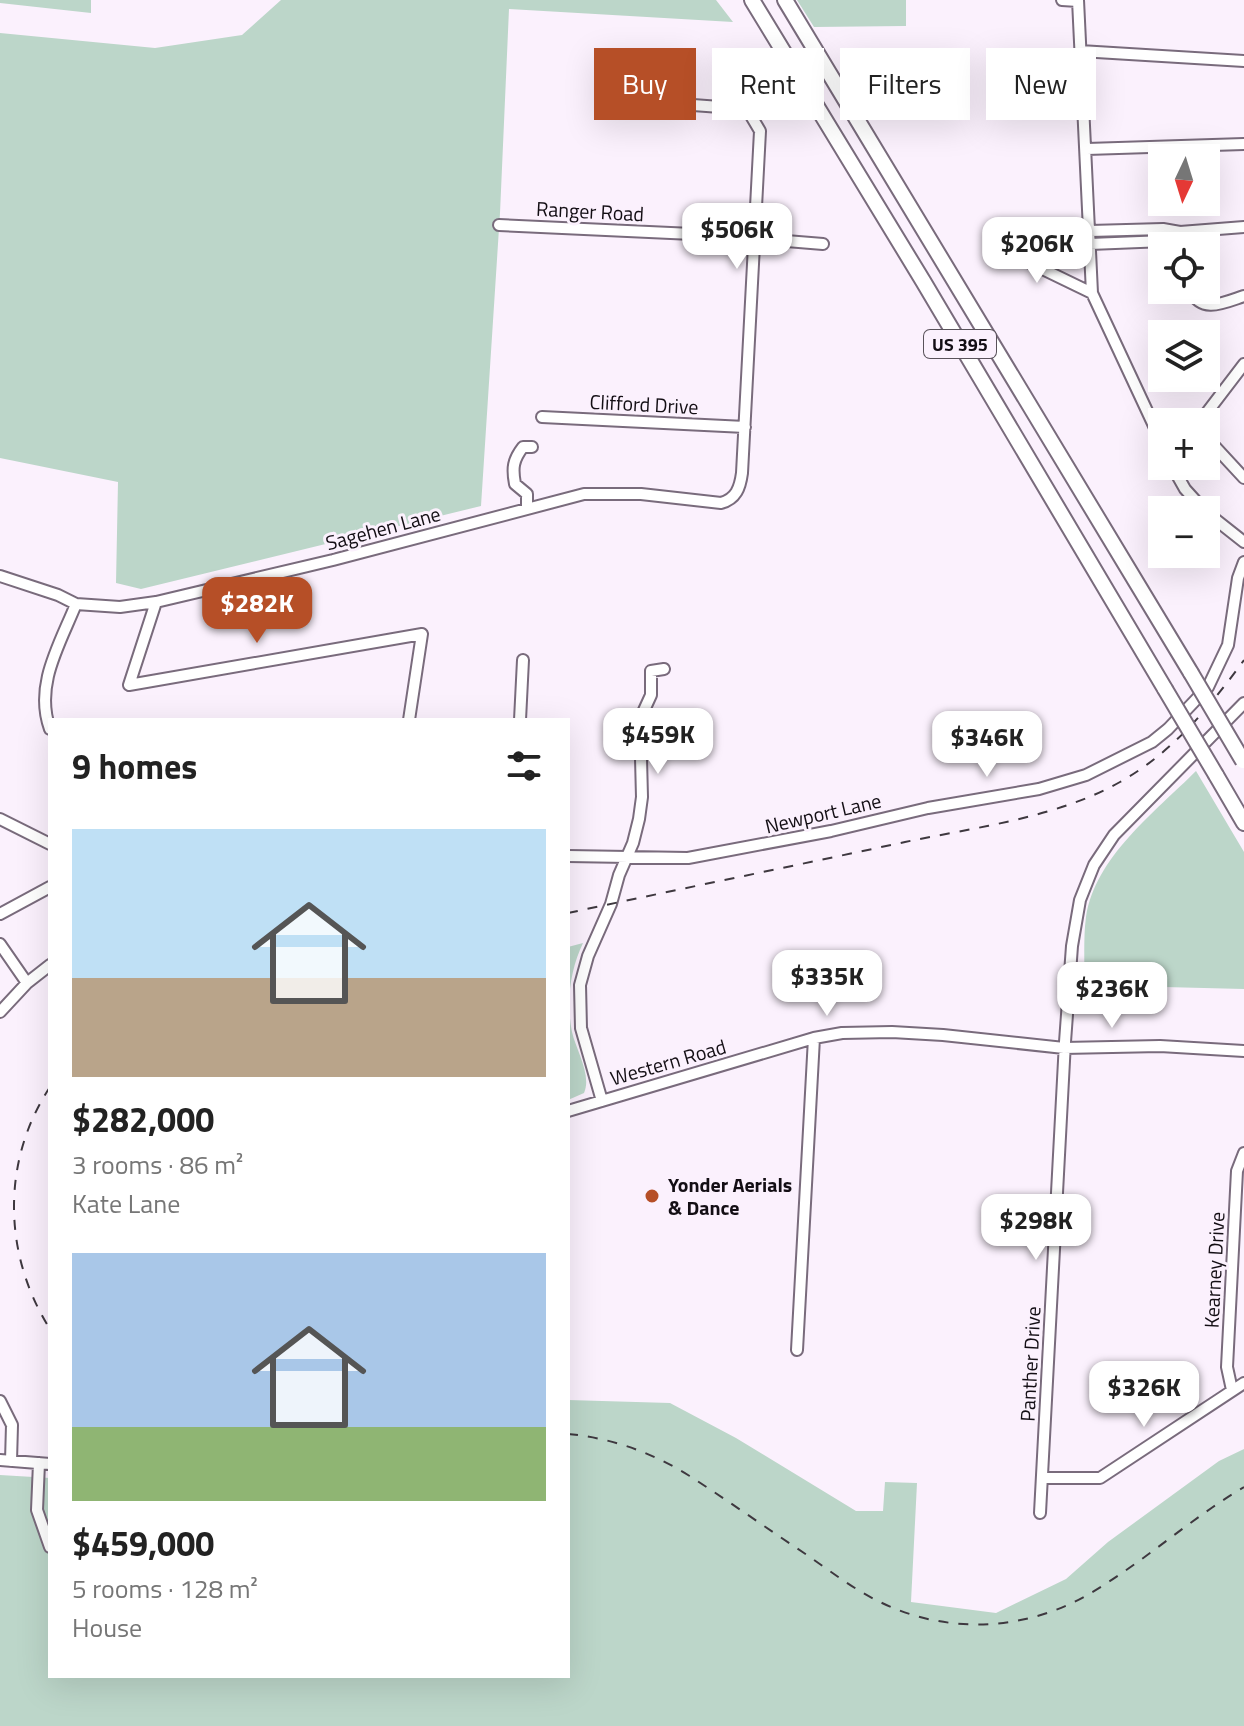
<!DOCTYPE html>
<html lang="en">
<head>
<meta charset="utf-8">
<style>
	:root { --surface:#fff; --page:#f2f2f2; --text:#222; --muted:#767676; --accent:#b64f27 }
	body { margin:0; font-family:"Titillium Web",sans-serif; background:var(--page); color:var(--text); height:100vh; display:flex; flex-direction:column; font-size:30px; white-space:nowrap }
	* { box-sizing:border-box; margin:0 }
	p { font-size:26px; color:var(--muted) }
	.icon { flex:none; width:44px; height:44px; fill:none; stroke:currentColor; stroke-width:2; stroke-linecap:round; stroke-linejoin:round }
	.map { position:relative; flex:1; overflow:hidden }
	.side { position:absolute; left:48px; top:718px; width:522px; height:960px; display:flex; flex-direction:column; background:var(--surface); border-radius:0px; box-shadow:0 8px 32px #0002 }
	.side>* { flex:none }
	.hud { position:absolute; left:594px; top:48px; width:530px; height:72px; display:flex; gap:16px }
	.needle { width:52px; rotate:184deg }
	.tools { position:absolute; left:1148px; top:144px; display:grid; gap:16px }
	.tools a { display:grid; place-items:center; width:72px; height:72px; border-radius:0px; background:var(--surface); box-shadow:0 8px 32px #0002; font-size:40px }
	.price { position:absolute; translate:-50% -68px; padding:0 18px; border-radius:16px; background:#fff; color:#222; font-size:26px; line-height:52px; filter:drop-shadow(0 2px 4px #0008) }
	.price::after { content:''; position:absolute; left:50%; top:48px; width:24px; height:18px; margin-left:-12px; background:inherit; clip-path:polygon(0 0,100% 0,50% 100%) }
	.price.on { background:var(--accent); color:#fff }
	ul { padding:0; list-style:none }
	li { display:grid; align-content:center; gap:16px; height:424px; padding:0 24px }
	li span { display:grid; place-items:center; height:248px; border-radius:0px; color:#555 }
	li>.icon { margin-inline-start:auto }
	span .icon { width:144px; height:144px; fill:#fffc; stroke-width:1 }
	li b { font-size:34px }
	h2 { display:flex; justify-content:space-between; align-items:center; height:96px; padding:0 24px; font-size:34px }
	.tag { padding:0 28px; border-radius:0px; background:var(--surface); box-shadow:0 8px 32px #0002; font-size:28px; line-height:72px }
	.tag.on { background:var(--accent); color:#fff }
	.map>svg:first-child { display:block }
	.green { fill:#bcd6c9 }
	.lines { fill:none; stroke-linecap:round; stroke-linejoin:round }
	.minor-casing { stroke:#796b7c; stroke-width:14 }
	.highway-casing { stroke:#796b7c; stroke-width:18 }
	.minor { stroke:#fff; stroke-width:10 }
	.highway { stroke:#fff; stroke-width:14 }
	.rail { stroke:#3e383f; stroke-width:2; stroke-dasharray:10 10; stroke-linecap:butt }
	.highway-bridge-casing { stroke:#796b7c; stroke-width:18; stroke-linecap:butt }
	.highway-bridge { stroke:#fff; stroke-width:14 }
	.poi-dot { fill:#b64f27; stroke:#fbf1fd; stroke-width:3 }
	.labels { text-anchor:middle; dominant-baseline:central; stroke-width:6; stroke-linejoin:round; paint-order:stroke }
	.shield { fill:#fbf1fd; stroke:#59525a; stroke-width:2 }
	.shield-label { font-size:18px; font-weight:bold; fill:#130e14 }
	.street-label { font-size:20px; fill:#130e14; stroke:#fbf1fd }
	.poi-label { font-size:20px; font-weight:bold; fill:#130e14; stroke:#fbf1fd; text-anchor:start }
</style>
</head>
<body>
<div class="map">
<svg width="1244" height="1726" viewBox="0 0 1244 1726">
	<rect width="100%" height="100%" fill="#fbf1fd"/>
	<!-- green -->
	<path class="green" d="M0,0H91V13L0,3Z
		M281,0H716L733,22L509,9L500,213L481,506L141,589L116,583L118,482L0,458V33L155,48L242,35Z
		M797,0H906V26L814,27Z
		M1196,771L1244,852V989L1084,985C1085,963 1083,939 1086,917C1095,857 1155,812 1196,771Z
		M583,943C570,970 566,1002 572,1032C576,1050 592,1075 584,1093L568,1100V947Z
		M568,1400L670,1403L736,1438L856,1511H883L885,1482L917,1483L911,1602L996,1613L1066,1579L1108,1542L1219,1461L1244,1449V1726H0V1475L50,1478V1676H568Z"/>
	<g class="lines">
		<!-- minor casing -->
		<g class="minor-casing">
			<path id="minor" d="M1062,0L1078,1
				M1078,0L1092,293L1162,443
				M1080,51L1244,61
				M1087,149L1244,144
				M499,225L714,235L823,244
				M1090,231L1163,229L1180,232L1244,227
				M1180,232L1181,246
				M1090,244L1165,241L1180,232
				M991,251L1028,262L1092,293
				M1190,290C1202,314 1223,303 1244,296
				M542,417L745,427
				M1196,422L1202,419L1244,364
				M1206,437L1244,478
				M1172,466L1185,489L1204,510
				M527,509V494L515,484C512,468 513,460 523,447H532
				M1206,512L1244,542
				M0,576L58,595L76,604L120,607L156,602L333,560L584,494H641L721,503C736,499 740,488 742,473L760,131L747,109L666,103
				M156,602L129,685L422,634L409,720
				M520,720L523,660
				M50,729C34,685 60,644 76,604
				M0,819L50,844
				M568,856L688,858L831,831L928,808L1039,789L1086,775L1152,742L1168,729L1208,687L1228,645L1238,578L1244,562
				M0,914L50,887
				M0,944L27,983
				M0,1012L27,983L50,965
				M602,1101L581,1028L580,985L588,956L611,904L619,875L633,843L639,819L642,797L640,719L651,695V671L664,669
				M568,1111L814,1038L842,1033L892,1032L943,1035L1064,1048L1160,1046L1244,1051
				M797,1350L814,1038
				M1232,1390L1227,1367L1237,1171L1244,1153
				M0,1401L12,1425L11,1461
				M0,1460L50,1464
				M39,1463L37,1510L50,1547
				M1043,1478H1100L1244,1383
				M1040,1513L1065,1042L1072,946L1080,900L1094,865L1114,835L1244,703"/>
		</g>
		<!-- highway casing -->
		<g class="highway-casing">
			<path id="highway" d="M752,0L923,281L1165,689
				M785,0L1191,673
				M1216,775L1244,823"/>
		</g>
		<!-- minor -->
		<use href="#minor" class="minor"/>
		<!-- highway -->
		<use href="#highway" class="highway"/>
		<!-- rail -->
		<path class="rail" d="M568,913C680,889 793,866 905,842C977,827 1056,818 1120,782C1173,752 1209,708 1244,660
			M50,1087C1,1161 3,1255 50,1329
			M568,1434C611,1438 651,1452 688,1475C727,1500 765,1527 804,1553C829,1570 853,1589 880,1602C947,1635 1026,1631 1089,1594C1144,1562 1190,1519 1244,1487"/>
		<!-- highway-bridge casing -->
		<g class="highway-bridge-casing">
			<path id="highway-bridge" d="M1191,673L1243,761
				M1165,689L1216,775"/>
		</g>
		<!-- highway-bridge -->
		<use href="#highway-bridge" class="highway-bridge"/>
	</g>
	<!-- markers -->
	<circle class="poi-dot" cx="652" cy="1196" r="8"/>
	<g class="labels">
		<!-- shield labels -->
		<rect class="shield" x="924" y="330" width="72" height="28" rx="6"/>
		<g class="shield-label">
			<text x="960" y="344">US 395</text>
		</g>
		<!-- street labels -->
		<g class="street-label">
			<text transform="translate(590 211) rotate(3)">Ranger Road</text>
			<text transform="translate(644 404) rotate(3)">Clifford Drive</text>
			<text transform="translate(383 528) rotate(-15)">Sagehen Lane</text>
			<text transform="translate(823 813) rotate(-13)">Newport Lane</text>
			<text transform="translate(668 1062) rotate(-16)">Western Road</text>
			<text transform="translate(1214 1270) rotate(-87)">Kearney Drive</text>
			<text transform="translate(1030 1364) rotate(-87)">Panther Drive</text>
		</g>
		<!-- poi labels -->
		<g class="poi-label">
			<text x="668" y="1184">Yonder Aerials<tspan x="668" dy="23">&amp; Dance</tspan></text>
		</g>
	</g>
</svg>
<div class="tools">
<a><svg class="needle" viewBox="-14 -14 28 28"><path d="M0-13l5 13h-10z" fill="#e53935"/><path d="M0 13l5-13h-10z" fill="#767676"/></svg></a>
<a><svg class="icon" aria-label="locate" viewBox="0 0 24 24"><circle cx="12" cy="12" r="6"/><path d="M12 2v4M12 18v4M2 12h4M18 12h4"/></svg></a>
<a><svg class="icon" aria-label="layers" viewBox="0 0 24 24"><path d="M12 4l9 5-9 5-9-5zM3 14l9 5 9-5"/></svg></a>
<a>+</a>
<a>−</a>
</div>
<b class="price" style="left:737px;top:271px">$506K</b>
<b class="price" style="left:1037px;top:285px">$206K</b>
<b class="price on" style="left:257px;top:645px">$282K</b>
<b class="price" style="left:658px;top:776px">$459K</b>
<b class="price" style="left:987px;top:779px">$346K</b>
<b class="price" style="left:827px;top:1018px">$335K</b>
<b class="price" style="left:1112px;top:1030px">$236K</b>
<b class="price" style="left:1036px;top:1262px">$298K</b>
<b class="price" style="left:1144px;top:1429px">$326K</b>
<div class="hud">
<a class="tag on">Buy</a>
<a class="tag">Rent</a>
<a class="tag">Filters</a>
<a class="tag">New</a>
</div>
<section class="side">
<h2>9 homes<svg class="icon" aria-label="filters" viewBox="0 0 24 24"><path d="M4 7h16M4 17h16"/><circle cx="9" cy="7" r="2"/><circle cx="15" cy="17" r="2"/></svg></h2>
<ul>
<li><span style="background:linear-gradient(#bfe0f5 60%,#b9a48a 0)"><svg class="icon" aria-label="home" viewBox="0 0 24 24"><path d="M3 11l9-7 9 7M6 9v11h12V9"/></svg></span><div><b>$282,000</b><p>3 rooms · 86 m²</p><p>Kate Lane</p></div></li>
<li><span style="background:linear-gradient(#a9c7e8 70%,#8fb573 0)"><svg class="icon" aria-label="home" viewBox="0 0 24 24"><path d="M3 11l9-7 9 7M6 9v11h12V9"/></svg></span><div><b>$459,000</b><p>5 rooms · 128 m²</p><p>House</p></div></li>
</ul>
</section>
</div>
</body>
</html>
